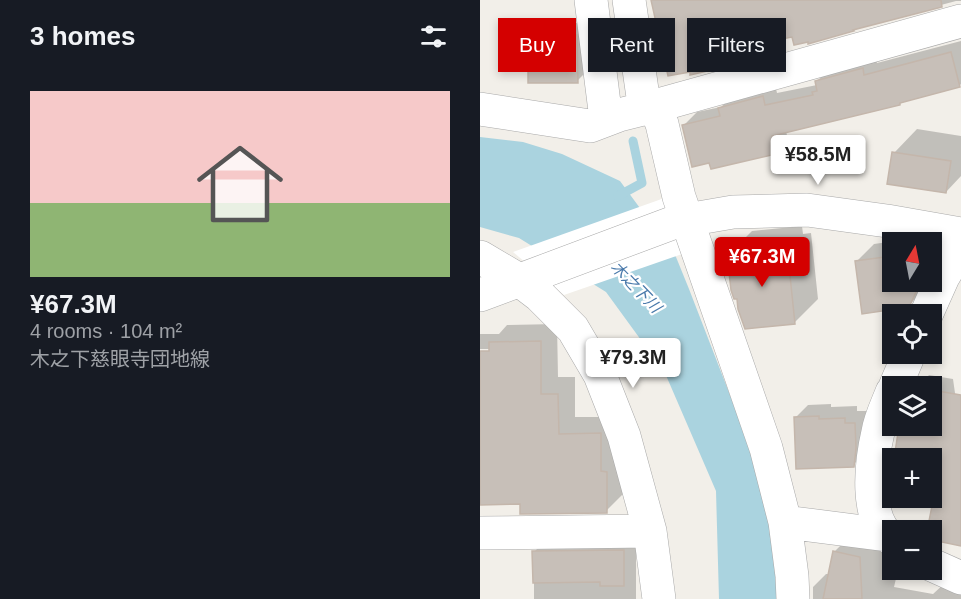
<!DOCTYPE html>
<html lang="en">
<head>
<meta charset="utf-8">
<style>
	:root { --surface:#171b24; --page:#242831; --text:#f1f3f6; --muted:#9ea1a6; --line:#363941; --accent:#d40000 }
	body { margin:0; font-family:Arial,"Noto Sans JP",sans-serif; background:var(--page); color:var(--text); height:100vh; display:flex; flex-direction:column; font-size:22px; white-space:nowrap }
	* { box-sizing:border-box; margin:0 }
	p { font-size:20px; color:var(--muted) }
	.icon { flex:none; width:33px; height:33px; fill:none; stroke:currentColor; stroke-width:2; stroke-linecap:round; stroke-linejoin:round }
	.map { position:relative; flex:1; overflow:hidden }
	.panel { display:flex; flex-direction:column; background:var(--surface); width:480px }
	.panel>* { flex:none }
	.banner { position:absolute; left:18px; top:18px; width:372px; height:54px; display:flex; gap:12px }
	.needle { width:39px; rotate:10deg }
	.controls { position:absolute; left:402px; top:232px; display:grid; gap:12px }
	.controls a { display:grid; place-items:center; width:60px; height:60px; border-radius:0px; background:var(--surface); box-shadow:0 3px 9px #0003; font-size:30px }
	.price { position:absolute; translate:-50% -51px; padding:0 14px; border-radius:6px; background:#fff; color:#222; font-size:20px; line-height:39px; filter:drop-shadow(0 2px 3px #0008) }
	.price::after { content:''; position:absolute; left:50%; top:36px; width:18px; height:14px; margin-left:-9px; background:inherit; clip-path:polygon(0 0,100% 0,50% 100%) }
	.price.active { background:var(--accent); color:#fff }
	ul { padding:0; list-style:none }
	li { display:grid; align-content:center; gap:12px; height:318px; padding:0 30px }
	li+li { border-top:2px solid var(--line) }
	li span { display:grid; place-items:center; height:186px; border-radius:0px; color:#555 }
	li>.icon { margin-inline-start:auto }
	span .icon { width:108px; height:108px; fill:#fffc; stroke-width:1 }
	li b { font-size:26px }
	h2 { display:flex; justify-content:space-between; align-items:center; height:72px; padding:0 30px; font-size:26px }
	.tag { padding:0 21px; border-radius:0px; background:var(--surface); box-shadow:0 3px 9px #0003; font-size:21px; line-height:54px }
	.tag.active { background:var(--accent); color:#fff }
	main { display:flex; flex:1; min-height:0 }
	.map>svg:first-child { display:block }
	.water { fill:#aad3df }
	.pier { fill:#fff }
	.shadow { fill:#0003 }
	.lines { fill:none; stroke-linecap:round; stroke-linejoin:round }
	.stream { stroke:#aad3df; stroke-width:9 }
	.building { fill:#c7bfb8; stroke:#c4b6ab; stroke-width:1.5 }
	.minor-casing { stroke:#a9a9a9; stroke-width:34 }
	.minor { stroke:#fff; stroke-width:33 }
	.labels { text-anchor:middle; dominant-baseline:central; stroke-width:4.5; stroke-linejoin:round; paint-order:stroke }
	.water-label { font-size:16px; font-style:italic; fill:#4a7aab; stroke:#fff }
</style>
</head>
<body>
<main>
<section class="panel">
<h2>3 homes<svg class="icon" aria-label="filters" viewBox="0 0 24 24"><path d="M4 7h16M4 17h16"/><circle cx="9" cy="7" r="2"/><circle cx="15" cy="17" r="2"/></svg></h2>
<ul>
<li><span style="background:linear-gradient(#f6c9c9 60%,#8fb573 0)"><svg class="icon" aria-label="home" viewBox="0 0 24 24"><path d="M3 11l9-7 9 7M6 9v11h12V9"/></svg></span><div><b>¥67.3M</b><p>4 rooms · 104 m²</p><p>木之下慈眼寺団地線</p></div></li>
</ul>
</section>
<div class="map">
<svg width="481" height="599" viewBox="0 0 481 599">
	<rect width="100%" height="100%" fill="#f2efe9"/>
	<!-- water -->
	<path class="water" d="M0,137L43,142L82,154L140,181L196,257L209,289L272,452L289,525L302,599H239L236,491L185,373L126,292L39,238L0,227Z"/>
	<!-- pier -->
	<path class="pier" d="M190,196L205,253L84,295L33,252Z"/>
	<!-- shadow -->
	<path class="shadow" d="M173,0H481V1H476L375,28L313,36L264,45L265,51L252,64Z
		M62,23H109L110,68L97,81L49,36Z
		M481,41V84L479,86L306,131L308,140L295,153L230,161L204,125L217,112L241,107L252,96L295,84L297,93L337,85L336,82L349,69L395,56L397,63Z
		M437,129L481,136V176L466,192L414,153Z
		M322,226L323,234L331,233L338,299L314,323L249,254L272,231Z
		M436,238V243H412V282H449L446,288L428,306L376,262L394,244Z
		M459,240L461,254L452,276V243Z
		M77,324L78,377H95V417H138L143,494L126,511L41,503H0V352H16V349H0V334H19L27,325Z
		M449,375L473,379L479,421L481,544L452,539V531H449L457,489L452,488V459H414L415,452L422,445L425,426H452V387H438Z
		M351,404V407L377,406V411H387L386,452L373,465L315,418L328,405Z
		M156,538V599H54V552L67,539Z
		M367,539L406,547L404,556L412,558V570H418L414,587L453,594L465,583L481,586V599H333V587L346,574H350L354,552Z"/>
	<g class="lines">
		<!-- stream -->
		<path class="stream" d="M138,196L162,183L153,141"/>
	</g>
	<!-- building -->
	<path class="building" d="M171,0H461L462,7L373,30L374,31L328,44V42L314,45L312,37L250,49L253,65L210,75V72L188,76Z
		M48,35H97L98,83H48Z
		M471,52L480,87L420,103V105L292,136L296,154L231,169L229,163L212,167L202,125L240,116L238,108L283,96L285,105L333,95L332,92L337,91L335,81L383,68L384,75Z
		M412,152L471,161L466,193L407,184Z
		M299,248L300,257L308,256L315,324L265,329L258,309L257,299H254L251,290L247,254Z
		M412,256V282H435L436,292L429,307L382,314L375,261Z
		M61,341V394H78L79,434L121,433V471L127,472V513L40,514V504L0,505V351H9V342Z
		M452,390L481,395V546L452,540V531H447L456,486L452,485V459H414L419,426H452Z
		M339,416V419L365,418V423H375L376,448L374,467L316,469L314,417Z
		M144,550V586H120V582L53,583L52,551Z
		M353,551L380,557L382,599H343Z"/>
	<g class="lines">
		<!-- minor casing -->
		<g class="minor-casing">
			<path id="minor" d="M111,0L126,119
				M149,0L163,97L175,106L182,124L199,197L286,448L305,522L312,576L313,599
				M0,109L110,126L139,115L175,106L481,21
				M0,257L39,280L60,296L93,329L120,375L144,436L170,531L179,599
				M0,295L195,222L253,212L327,210L407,221L481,234
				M446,315L463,277L481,247
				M415,387L429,354
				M412,392C407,405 400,419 398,432C391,462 384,520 412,539
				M305,522L407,535
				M0,533L170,531
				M452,565L481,578"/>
		</g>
		<!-- minor -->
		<use href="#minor" class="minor"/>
	</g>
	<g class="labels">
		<!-- water labels -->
		<g class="water-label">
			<text transform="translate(156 287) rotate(46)">木之下川</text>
		</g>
	</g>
</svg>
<div class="controls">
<a><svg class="needle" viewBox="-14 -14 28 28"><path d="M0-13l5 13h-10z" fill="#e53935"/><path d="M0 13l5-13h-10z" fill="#9ea1a6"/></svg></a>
<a><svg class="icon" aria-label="locate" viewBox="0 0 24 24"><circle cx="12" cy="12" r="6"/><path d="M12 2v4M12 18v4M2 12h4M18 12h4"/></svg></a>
<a><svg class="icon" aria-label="layers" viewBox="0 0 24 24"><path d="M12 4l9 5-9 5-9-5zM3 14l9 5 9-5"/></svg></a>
<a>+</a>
<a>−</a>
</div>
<b class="price" style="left:338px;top:186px">¥58.5M</b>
<b class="price active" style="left:282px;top:288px">¥67.3M</b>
<b class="price" style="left:153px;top:389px">¥79.3M</b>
<div class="banner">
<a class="tag active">Buy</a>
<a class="tag">Rent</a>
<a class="tag">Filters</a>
</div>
</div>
</main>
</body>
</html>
